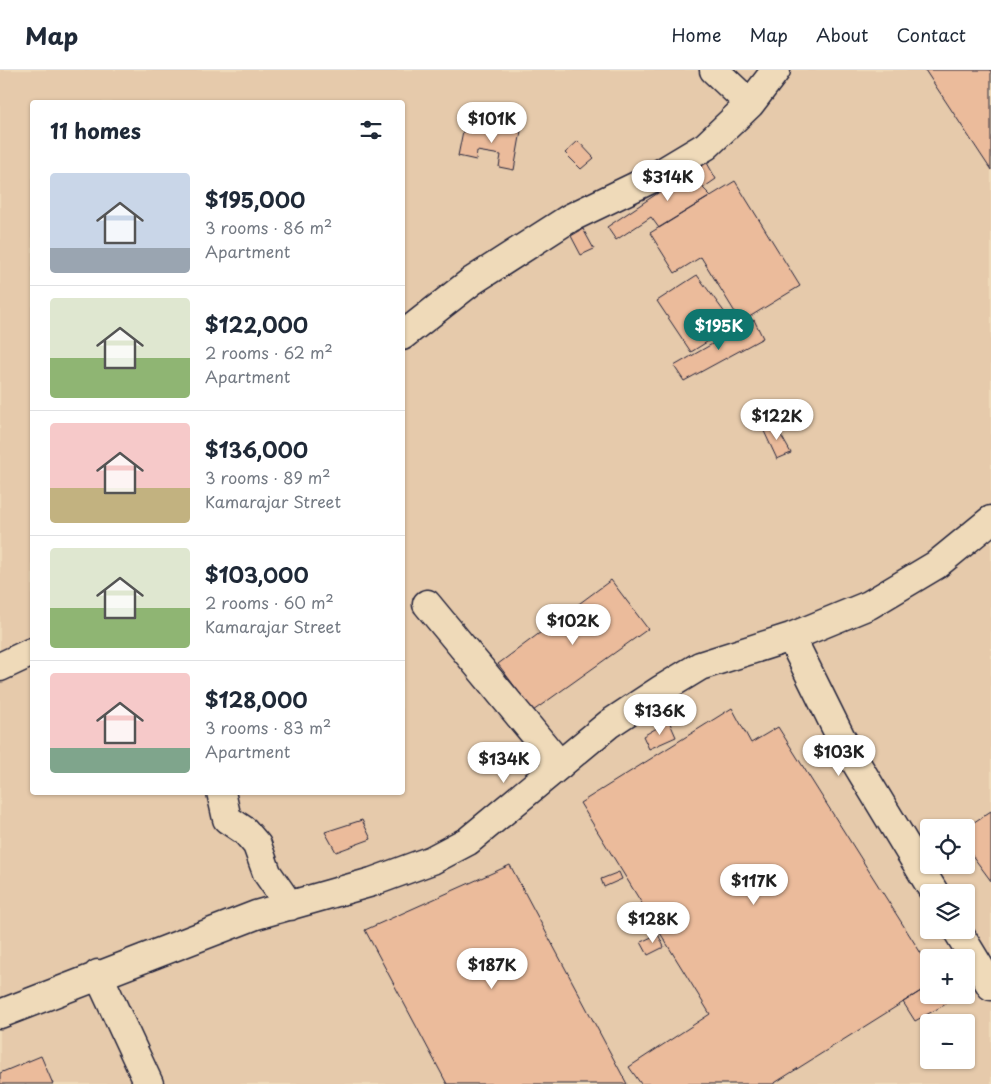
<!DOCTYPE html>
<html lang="en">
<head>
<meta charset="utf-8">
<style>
	:root { --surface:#fff; --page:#f6f6f7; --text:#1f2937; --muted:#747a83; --line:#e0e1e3; --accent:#0f766e }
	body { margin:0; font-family:"Playpen Sans",sans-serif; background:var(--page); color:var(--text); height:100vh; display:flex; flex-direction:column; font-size:19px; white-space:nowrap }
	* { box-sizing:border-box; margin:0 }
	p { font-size:16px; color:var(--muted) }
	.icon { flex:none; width:28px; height:28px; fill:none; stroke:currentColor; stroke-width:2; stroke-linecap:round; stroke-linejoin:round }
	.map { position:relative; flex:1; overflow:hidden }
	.details { position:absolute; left:30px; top:30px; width:375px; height:695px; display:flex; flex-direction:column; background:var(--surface); border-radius:5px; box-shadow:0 1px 4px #0004 }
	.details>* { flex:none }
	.tools { position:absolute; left:920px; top:749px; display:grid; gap:10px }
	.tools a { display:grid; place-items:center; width:55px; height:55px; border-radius:5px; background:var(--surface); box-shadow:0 1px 4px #0004; font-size:25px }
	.price { position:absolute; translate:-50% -42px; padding:0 11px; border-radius:18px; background:#fff; color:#222; font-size:16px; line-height:32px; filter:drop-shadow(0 1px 2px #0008) }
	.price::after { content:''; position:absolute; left:50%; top:30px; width:15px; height:11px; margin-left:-8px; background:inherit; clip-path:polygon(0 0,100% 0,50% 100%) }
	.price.selected { background:var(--accent); color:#fff }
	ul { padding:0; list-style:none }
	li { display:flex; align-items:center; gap:15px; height:125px; padding:0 20px }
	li+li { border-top:1px solid var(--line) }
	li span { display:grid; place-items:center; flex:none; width:140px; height:100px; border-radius:5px; color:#555 }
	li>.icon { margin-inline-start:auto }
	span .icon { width:60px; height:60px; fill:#fffc; stroke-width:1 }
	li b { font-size:21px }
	h2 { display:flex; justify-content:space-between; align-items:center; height:60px; padding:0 20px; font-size:21px }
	header { display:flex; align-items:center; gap:30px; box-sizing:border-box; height:70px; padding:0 25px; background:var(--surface); border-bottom:1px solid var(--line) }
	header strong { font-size:24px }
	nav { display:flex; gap:28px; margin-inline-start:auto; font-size:18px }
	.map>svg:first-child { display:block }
	.built { fill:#e6caab; fill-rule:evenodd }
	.building { fill:#ebbb9b; stroke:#22223b }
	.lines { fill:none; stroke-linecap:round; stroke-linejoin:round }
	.minor-casing { stroke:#22223b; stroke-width:31 }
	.minor { stroke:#efdab9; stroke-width:28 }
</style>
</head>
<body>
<header>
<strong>Map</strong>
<nav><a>Home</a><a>Map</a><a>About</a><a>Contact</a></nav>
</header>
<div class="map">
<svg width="991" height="1014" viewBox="0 0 991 1014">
	<rect width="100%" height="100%" fill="#efdab9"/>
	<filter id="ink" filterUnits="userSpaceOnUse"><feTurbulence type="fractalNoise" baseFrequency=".02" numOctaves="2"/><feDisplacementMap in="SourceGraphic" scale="10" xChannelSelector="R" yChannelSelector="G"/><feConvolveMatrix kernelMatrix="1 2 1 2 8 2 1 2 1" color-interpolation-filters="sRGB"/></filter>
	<g filter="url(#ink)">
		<!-- built -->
		<path class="built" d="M0,0H991V1014H0ZM32,32H402V722H32ZM929,758H966V795H929ZM929,822H966V860H929ZM929,888H966V925H929ZM929,952H966V990H929Z"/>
		<!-- building -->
		<path class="building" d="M925,0H991V100Z
			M478,53L521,61L514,100L499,97L501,85L477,81L476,90L458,86L463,61L477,63Z
			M578,71L594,88L581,99L565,83Z
			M706,91L716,109L703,118L711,126L659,158L651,147L616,170L607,157Z
			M735,111L800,216L741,252L701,187L675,203L650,163Z
			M583,159L594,179L581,185L571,166Z
			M697,205L734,255L691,282L657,231Z
			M754,250L763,268L684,311L674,296Z
			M774,353L791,383L777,389L763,359Z
			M611,510L648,559L533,641L498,594Z
			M732,638L751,673L778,657L929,896V916L773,1014H641L629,997L710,944L580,733Z
			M669,651L676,667L649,679L643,666Z
			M991,741V811L966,777L965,758Z
			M362,750L371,769L336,782L325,762Z
			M510,795L627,1014H447L365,860Z
			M619,802L622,809L604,817L601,809Z
			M658,864L664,877L648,885L641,872Z
			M929,916V925H955L957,928L915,951L903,932Z
			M41,986L53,1014H0V1003Z"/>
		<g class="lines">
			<!-- minor casing -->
			<g class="minor-casing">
				<path id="minor" d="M714,0L750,34
					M402,266L472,211L570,148L651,109L706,76L750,34L776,0
					M427,534L560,695
					M791,567L841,668L934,822
					M0,597L32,582
					M221,722L227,749L245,761L257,775L267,803L290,836
					M957,860L991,916
					M98,904L149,1014
					M0,944L256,845L372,812L432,790L468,771L609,654L662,619L700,596L791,567L869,535L936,495L991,450"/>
			</g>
			<!-- minor -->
			<use href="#minor" class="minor"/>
		</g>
	</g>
</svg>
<div class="tools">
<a><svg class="icon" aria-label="locate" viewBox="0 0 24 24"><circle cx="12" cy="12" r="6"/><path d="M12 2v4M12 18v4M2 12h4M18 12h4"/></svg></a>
<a><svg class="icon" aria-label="layers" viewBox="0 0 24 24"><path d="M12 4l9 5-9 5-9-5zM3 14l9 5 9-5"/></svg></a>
<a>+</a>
<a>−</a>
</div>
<b class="price" style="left:492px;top:74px">$101K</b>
<b class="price" style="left:668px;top:132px">$314K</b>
<b class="price selected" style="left:719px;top:281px">$195K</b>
<b class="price" style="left:777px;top:371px">$122K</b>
<b class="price" style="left:573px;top:576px">$102K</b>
<b class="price" style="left:660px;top:666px">$136K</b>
<b class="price" style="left:839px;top:707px">$103K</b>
<b class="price" style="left:504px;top:714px">$134K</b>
<b class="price" style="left:754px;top:836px">$117K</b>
<b class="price" style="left:653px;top:874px">$128K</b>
<b class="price" style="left:492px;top:920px">$187K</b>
<section class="details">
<h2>11 homes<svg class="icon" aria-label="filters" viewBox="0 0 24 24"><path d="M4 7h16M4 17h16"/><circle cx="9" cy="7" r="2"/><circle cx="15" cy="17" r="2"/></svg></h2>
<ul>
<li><span style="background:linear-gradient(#c9d6e8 75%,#9aa5b1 0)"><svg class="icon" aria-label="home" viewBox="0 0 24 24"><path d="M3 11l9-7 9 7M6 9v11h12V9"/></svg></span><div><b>$195,000</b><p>3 rooms · 86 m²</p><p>Apartment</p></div></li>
<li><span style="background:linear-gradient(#dfe7d0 60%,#8fb573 0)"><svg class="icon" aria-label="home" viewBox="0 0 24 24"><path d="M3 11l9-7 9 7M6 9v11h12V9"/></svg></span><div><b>$122,000</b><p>2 rooms · 62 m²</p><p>Apartment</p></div></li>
<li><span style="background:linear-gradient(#f6c9c9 65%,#c2b280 0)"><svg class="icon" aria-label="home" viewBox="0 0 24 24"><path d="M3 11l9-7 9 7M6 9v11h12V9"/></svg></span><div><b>$136,000</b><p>3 rooms · 89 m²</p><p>Kamarajar Street</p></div></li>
<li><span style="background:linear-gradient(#dfe7d0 60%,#8fb573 0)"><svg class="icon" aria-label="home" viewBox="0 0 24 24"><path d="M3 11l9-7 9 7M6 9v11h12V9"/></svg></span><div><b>$103,000</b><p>2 rooms · 60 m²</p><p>Kamarajar Street</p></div></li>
<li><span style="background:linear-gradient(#f6c9c9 75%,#7fa58c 0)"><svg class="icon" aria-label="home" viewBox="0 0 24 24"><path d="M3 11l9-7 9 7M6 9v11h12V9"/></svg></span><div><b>$128,000</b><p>3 rooms · 83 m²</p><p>Apartment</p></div></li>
</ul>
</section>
</div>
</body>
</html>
